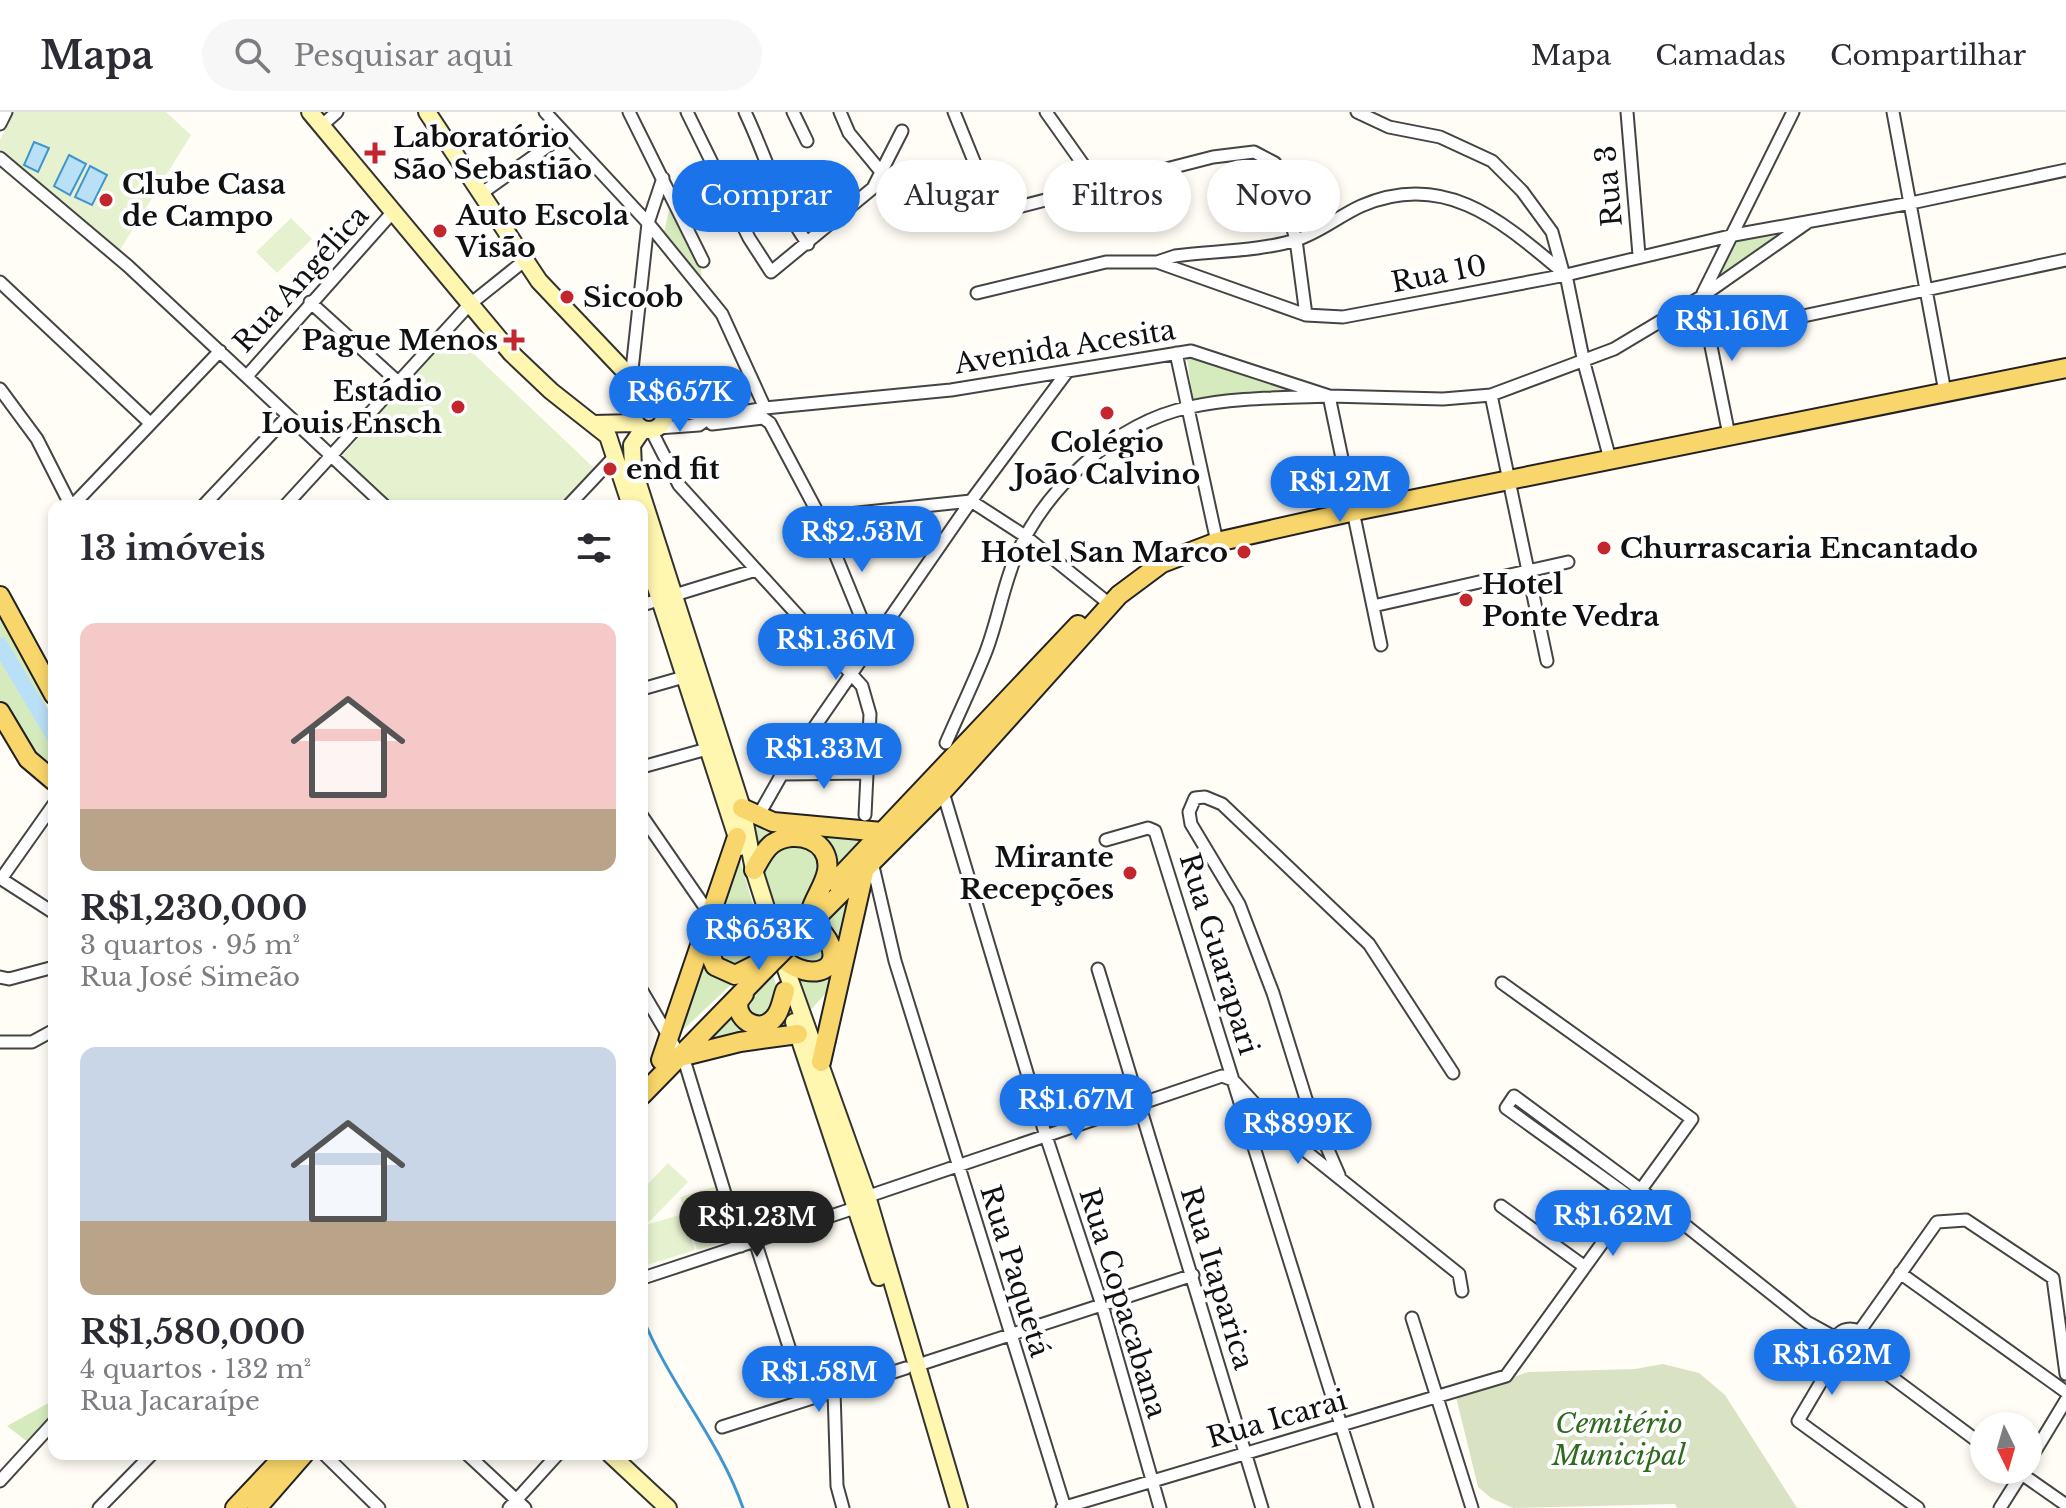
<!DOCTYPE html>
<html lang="pt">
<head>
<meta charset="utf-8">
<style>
	:root { --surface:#fff; --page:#f7f7f7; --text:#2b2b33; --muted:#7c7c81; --line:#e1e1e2; --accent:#1a73e8 }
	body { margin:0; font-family:"Libre Baskerville",serif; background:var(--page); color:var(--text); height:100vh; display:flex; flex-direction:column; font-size:30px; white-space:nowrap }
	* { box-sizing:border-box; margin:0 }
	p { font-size:26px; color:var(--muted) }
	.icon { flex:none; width:44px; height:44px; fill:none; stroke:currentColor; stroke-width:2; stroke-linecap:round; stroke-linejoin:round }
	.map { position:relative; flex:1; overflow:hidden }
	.drawer { position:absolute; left:48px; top:388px; width:600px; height:960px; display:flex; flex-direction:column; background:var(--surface); border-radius:16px; box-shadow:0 4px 12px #0003 }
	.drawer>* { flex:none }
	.guide { position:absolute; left:672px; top:48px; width:760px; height:72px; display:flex; gap:16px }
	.needle { width:52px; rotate:175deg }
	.controls { position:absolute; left:1970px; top:1300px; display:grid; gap:16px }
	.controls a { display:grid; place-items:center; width:72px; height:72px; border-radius:50%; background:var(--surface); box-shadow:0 4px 12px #0003; font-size:40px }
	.price { position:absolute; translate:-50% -68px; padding:0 18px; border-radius:28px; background:var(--accent); color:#fff; font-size:26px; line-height:52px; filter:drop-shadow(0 2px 4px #0008) }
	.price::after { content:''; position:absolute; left:50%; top:48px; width:24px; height:18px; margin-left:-12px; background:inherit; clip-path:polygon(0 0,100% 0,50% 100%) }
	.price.current { background:#222; color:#fff }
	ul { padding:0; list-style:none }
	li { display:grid; align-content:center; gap:16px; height:424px; padding:0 32px }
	li span { display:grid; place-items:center; height:248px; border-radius:16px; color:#555 }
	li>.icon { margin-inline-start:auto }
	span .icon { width:144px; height:144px; fill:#fffc; stroke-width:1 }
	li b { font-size:34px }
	h2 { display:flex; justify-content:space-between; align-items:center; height:96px; padding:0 32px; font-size:34px }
	.pill { padding:0 28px; border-radius:36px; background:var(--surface); box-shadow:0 4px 12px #0003; font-size:28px; line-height:72px }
	.pill.current { background:var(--accent); color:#fff }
	header { display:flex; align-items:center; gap:48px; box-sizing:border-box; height:112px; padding:0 40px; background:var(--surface); border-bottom:2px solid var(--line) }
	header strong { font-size:38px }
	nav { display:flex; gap:44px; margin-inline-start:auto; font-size:28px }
	.search { width:560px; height:72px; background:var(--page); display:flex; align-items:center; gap:20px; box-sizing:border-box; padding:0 28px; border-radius:44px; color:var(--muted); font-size:30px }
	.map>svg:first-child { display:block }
	.green { fill:#d5ebbd }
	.cemetery { fill:#d9e3c4 }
	.pitch { fill:#e6f2cf }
	.water { fill:#b9e0f7; stroke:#3f96cf; stroke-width:2 }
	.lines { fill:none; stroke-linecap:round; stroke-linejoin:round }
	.stream { stroke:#3f96cf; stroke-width:3 }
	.river { stroke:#b9e0f7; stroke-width:16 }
	.minor-casing { stroke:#444; stroke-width:15 }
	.secondary-casing { stroke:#333; stroke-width:20 }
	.primary-casing { stroke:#222; stroke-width:22 }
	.minor { stroke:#fff; stroke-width:11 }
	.secondary { stroke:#fff6b0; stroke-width:16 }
	.primary { stroke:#f9d66b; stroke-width:18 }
	.primary-bridge-casing { stroke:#222; stroke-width:22; stroke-linecap:butt }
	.primary-bridge { stroke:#f9d66b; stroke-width:18 }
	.poi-dot { fill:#c4262e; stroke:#fff; stroke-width:3 }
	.labels { text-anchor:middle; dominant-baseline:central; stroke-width:8; stroke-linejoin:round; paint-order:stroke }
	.poi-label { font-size:28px; font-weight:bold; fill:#111; stroke:#fff; text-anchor:start }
	.street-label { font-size:28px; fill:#111; stroke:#fff }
	.park-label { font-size:28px; font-style:italic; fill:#2f6b1f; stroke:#fff }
</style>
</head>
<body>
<header>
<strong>Mapa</strong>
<div class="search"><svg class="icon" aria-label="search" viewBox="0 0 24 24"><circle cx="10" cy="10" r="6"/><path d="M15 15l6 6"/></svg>Pesquisar aqui</div>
<nav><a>Mapa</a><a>Camadas</a><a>Compartilhar</a></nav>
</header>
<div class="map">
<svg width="2066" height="1396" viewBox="0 0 2066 1396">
	<rect width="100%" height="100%" fill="#fffdf5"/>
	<!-- green -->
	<path class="green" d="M671,89L701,153L702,177L662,129Z
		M1790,117L1720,166L1728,139L1740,124Z
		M1187,245L1214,249L1297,279L1193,289Z
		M0,496L54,609V666L40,652L0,588Z
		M759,708L874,724L829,770L817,728L759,737L753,719Z
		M803,733L814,741L822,756L816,777L777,821L762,760L778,734Z
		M736,734L761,821L749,810L729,807L707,830L737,867L671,929Z
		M857,766L835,871L806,903L791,863L810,868L839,839L835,824L818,815Z
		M722,821L752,823L763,838L738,856L716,847Z
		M805,828L827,832L825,856L789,850L791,834Z
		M771,855L778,880L763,910L746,901L745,881Z
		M732,895L739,910L782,904L787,919L695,934Z
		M1308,1005L1315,1025L1311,1032L1303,1030L1293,1020Z
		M54,1288V1306L29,1331L7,1314Z"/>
	<!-- cemetery -->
	<path class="cemetery" d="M1663,1252L1699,1261L1725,1283L1797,1396H1677L1675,1392L1513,1396L1491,1386L1478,1375L1456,1285L1528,1260L1635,1257Z"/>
	<!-- pitch -->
	<path class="pitch" d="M14,0H166L191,23L120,138L0,37V28Z
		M291,106L312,127L277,161L256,140Z
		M452,221L595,357L563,394H393L342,344Z
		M668,1051L688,1070L649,1110L642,1103V1078Z
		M717,1074L734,1127L697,1138L680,1085Z
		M683,1102L695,1138L647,1153L642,1137V1114Z"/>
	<!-- water -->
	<path class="water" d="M34,30L49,36L38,60L24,53Z
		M69,43L86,52L70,83L54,74Z
		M90,54L107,63L92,93L75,85Z"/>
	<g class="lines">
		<!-- stream -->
		<path class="stream" d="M642,1204C669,1272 719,1327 743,1396"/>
		<!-- river -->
		<path class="river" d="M0,533L54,624"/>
		<!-- minor casing -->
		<g class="minor-casing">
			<path id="minor" d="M545,0L648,111L722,202L765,296
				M629,0L703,149
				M687,0L749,126L771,160L873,76L902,19
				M745,0C766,44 779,93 808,132
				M793,0L807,29
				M840,0L849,21L882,61
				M954,0L995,101L1213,45L1254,40L1275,51L1296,128L1306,203
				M1046,0L1097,72
				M1357,0L1389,15L1440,25L1492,49L1522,79L1552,120L1563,160
				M1627,0L1639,143
				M1893,0L1945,280
				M0,12L6,0
				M321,14L337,0
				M0,46L128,154L385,394
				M482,81L565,22
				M1157,150L1306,203L1343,205L1566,163L1734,123L1911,91L2066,58
				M0,170L150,311
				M977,181L1106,150H1157L1175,144C1212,139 1261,139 1296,128C1319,121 1339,104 1361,94C1447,57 1505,112 1566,163L1584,251L1610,347
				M1703,181L1793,0
				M1701,185L1729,323
				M310,190L397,269
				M1709,224L2066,148
				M1176,241L1217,430
				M247,264L391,102
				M631,267L648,111L663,66
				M0,277L37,327L71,394
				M1491,283L1547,549
				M663,295L709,306
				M712,312L763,306L770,311L820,405L872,532
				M658,316L699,313L709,306L765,296L951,278L1191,239L1329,284L1443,287L1491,283L1614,237L1701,185L1808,110
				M651,318L679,373L862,574L870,602L865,703
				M72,394L220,239
				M203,394L288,304
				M285,394L469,193L524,149
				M568,394L616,343
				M820,405L971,389L1025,424L1112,494
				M642,493L756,458
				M1373,494L1568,450
				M642,577L684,565
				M946,631C959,601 973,572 985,542C997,512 1002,479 1014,449C1042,379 1114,311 1190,295C1235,285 1283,286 1329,284L1381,533
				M642,655L707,637
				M782,662L867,661
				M942,677L1045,1021L1102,1193L1160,1396
				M642,704L711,804
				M757,706L782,662L971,389L1067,260
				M1106,728L1148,716L1155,719L1367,1396
				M872,750L895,849L1065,1396
				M0,766L54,801
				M1,767L54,692
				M1098,857L1262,1396
				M0,865L9,867L54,855
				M642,879L686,954L741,1134
				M0,930H32L54,918
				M1278,1017C1298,1017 1306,1009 1306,989
				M1339,1063L1306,987L1273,881L1239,792L1191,712L1189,700L1195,686L1205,685L1222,692L1369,832L1453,961
				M863,1086L1222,964L1233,968L1278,1017L1459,1162L1462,1179
				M1634,1088L1506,996L1514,984L1641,1078L1807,1210L1836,1226
				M1501,1094L1585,1155
				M755,1129L806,1288
				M1900,1161L2066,1280
				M646,1165L858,1095
				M1412,1206L1472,1396
				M1834 1233a16 16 0 1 1 32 0a16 16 0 1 1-32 0Z
				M1859,1220L1937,1110L1966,1108L2053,1166L2066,1262
				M1837,1243L1798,1309L1918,1396
				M1862,1243L1984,1334
				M915,1254L1193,1163
				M834,1279L837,1374L843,1396
				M722,1315L906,1256
				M324,1342L379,1396
				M467,1342L525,1396
				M2028,1351L2066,1288
				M2016,1358L2066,1393
				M0,1369L54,1310
				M99,1396L152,1342
				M509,1396L558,1342
				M1062,1396L1506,1264L1692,1007L1502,871
				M2000,1396L2024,1358"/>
		</g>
		<!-- secondary casing -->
		<g class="secondary-casing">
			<path id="secondary" d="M310,0L511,241L551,279L608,324L631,394
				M427,0L539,169L651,287
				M633 302a16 16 0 1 1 32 0a16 16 0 1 1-32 0Z
				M593,312L635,311
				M643,317L632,333L633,356L742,696L754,758L782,846L867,1084L959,1396
				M642,432L740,735
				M794,910L879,1165
				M610,1342L668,1396"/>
		</g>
		<!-- primary casing -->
		<g class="primary-casing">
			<path id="primary" d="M0,484L54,583
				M0,600L28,647L54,669
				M742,696L773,710L882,720
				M754,758C759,749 764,738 772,732C795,716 832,728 827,759C825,771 816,784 812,795
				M835,770L1078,513
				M793,829L943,679L1119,483L1162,451L1217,430L1355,399L2066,256
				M782,846C811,873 851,857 823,821L810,819L798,825
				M753,854L735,863L715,854C710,844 708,834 715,824C728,803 755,822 772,830
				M744,882L738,890C737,911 762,922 775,905C781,898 782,887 785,879
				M680,945L740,930L798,922
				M661,948L737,725
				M821,950L865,756
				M642,983L770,852
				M235,1396L286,1342
				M257,1396L304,1342"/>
		</g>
		<!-- minor -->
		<use href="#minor" class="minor"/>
		<!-- secondary -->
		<use href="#secondary" class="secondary"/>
		<!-- primary -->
		<use href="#primary" class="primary"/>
		<!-- primary-bridge casing -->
		<g class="primary-bridge-casing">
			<path id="primary-bridge" d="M770,852L793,829"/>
		</g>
		<!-- primary-bridge -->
		<use href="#primary-bridge" class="primary-bridge"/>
	</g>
	<!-- markers -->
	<g class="poi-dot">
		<path d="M371 29h8v8h8v8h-8v8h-8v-8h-8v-8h8z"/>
		<circle cx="106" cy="88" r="8"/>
		<circle cx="440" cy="119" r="8"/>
		<circle cx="567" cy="185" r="8"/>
		<path d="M510 216h8v8h8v8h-8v8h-8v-8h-8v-8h8z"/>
		<circle cx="458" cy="295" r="8"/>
		<circle cx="1107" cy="301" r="8"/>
		<circle cx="610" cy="357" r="8"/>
		<circle cx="1604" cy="436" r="8"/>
		<circle cx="1244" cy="440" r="8"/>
		<circle cx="1466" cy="488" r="8"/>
		<circle cx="1130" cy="761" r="8"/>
	</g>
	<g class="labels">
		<!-- poi labels -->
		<g class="poi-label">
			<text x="393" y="25">Laboratório<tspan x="393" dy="32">São Sebastião</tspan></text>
			<text x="122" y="72">Clube Casa<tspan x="122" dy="32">de Campo</tspan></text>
			<text x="456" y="103">Auto Escola<tspan x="456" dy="32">Visão</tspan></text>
			<text x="583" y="185">Sicoob</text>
			<text x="498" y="228" text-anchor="end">Pague Menos</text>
			<text x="442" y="279" text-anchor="end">Estádio<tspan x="442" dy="32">Louis Ensch</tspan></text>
			<text x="1107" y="330" text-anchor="middle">Colégio<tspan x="1107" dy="32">João Calvino</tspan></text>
			<text x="626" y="357">end fit</text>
			<text x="1620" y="436">Churrascaria Encantado</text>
			<text x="1228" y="440" text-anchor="end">Hotel San Marco</text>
			<text x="1482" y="472">Hotel<tspan x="1482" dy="32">Ponte Vedra</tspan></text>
			<text x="1114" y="745" text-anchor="end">Mirante<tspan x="1114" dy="32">Recepções</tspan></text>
		</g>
		<!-- street labels -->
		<g class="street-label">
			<text transform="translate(1609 74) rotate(-95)">Rua 3</text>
			<text transform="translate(1439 162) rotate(-11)">Rua 10</text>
			<text transform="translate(301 167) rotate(-48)">Rua Angélica</text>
			<text transform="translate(1065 235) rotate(-9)">Avenida Acesita</text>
			<text transform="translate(1219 842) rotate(73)">Rua Guarapari</text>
			<text transform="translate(1015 1159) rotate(73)">Rua Paquetá</text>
			<text transform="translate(1217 1166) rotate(73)">Rua Itaparica</text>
			<text transform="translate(1123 1191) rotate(73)">Rua Copacabana</text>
			<text transform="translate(1277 1307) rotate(-16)">Rua Icarai</text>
		</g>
		<!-- park labels -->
		<g class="park-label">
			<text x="1619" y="1311">Cemitério<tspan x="1619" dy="32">Municipal</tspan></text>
		</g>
	</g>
</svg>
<div class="controls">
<a><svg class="needle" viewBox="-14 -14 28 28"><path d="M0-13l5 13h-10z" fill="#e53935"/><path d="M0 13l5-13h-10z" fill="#7c7c81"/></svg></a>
</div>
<b class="price" style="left:1732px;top:251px">R$1.16M</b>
<b class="price" style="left:680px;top:322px">R$657K</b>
<b class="price" style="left:1340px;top:412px">R$1.2M</b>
<b class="price" style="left:862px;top:462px">R$2.53M</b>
<b class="price" style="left:836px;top:570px">R$1.36M</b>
<b class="price" style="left:824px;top:679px">R$1.33M</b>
<b class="price" style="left:759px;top:860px">R$653K</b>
<b class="price" style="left:1076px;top:1030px">R$1.67M</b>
<b class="price" style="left:1298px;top:1054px">R$899K</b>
<b class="price" style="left:1613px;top:1146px">R$1.62M</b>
<b class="price current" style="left:757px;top:1147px">R$1.23M</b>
<b class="price" style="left:1832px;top:1285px">R$1.62M</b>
<b class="price" style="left:819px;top:1302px">R$1.58M</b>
<div class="guide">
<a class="pill current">Comprar</a>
<a class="pill">Alugar</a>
<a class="pill">Filtros</a>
<a class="pill">Novo</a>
</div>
<section class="drawer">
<h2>13 imóveis<svg class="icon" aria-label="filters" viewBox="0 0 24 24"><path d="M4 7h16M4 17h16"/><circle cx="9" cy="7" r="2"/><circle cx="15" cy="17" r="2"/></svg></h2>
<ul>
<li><span style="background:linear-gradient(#f6c9c9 75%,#b9a48a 0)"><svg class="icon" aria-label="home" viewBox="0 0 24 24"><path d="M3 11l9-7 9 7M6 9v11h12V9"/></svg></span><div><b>R$1,230,000</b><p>3 quartos · 95 m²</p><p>Rua José Simeão</p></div></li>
<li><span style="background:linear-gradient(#c9d6e8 70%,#b9a48a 0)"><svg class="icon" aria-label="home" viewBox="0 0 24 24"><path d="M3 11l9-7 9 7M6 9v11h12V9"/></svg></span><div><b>R$1,580,000</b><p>4 quartos · 132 m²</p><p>Rua Jacaraípe</p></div></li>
</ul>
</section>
</div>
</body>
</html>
